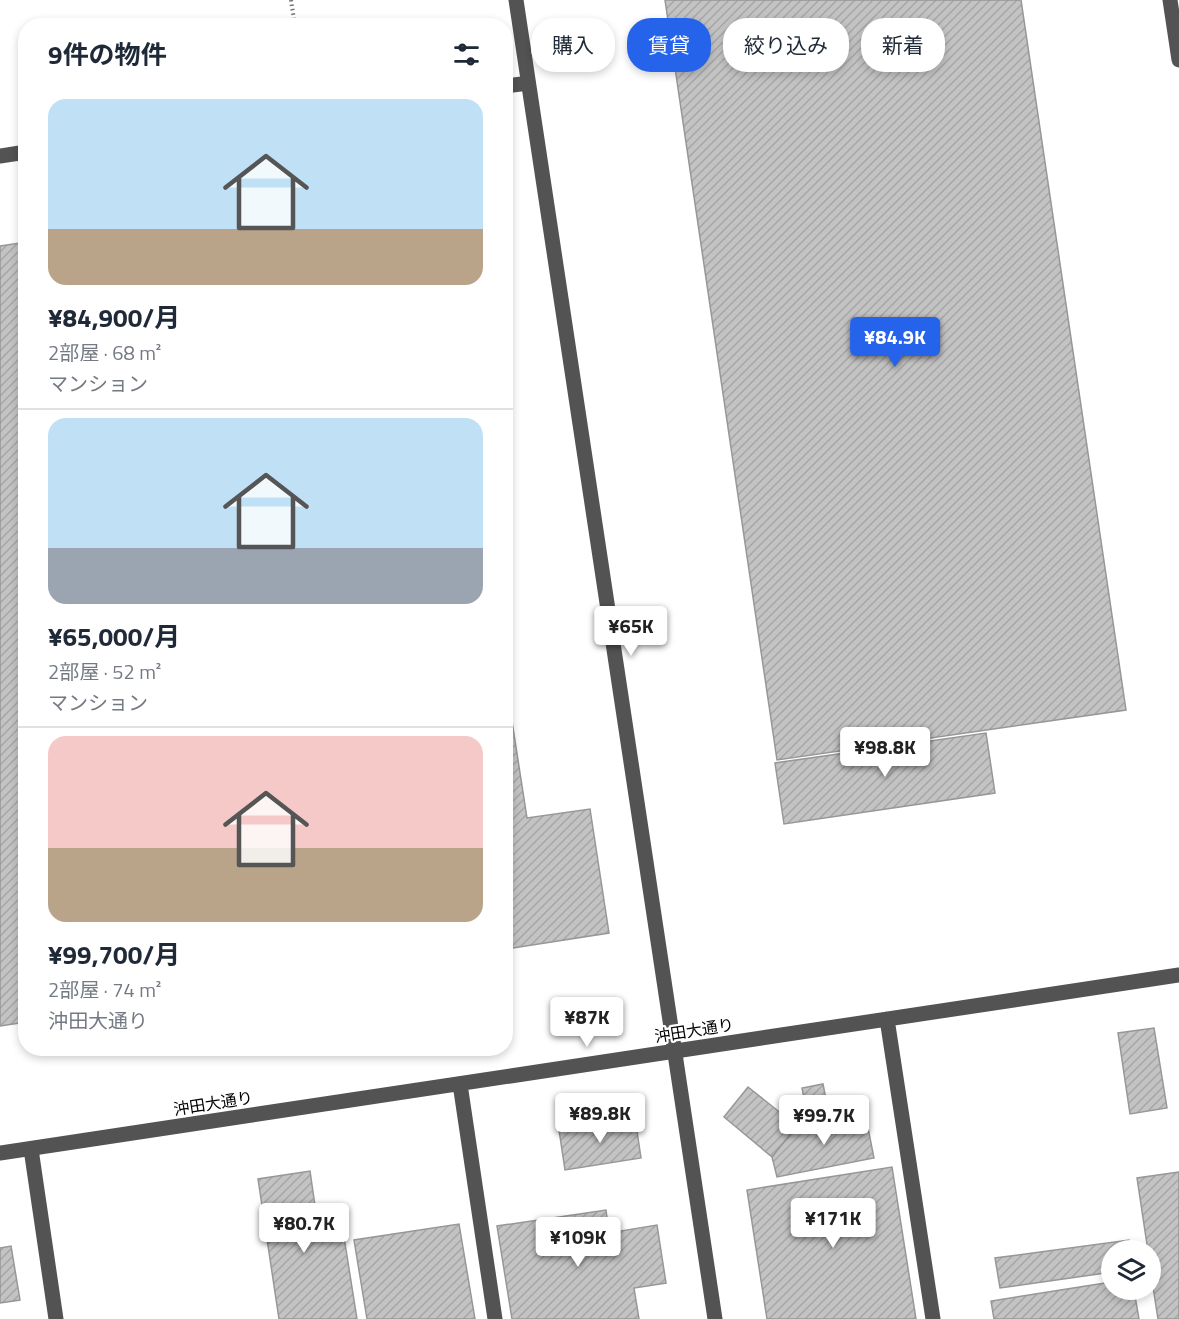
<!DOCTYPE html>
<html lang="ja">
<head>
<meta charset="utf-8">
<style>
	:root { --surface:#fff; --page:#f2f2f3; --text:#1f2937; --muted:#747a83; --line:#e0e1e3; --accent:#2563eb }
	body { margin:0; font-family:"Titillium Web","Noto Sans JP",sans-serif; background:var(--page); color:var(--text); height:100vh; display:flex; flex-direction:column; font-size:22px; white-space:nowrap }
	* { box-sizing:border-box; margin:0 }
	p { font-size:20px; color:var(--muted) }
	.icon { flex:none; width:33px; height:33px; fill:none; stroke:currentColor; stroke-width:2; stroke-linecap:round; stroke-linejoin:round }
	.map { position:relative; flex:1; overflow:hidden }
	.details { position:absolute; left:18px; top:18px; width:495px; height:1038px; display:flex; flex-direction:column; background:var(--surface); border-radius:24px; box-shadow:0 3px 9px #0003 }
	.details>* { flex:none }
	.hud { position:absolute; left:531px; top:18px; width:558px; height:54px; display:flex; gap:12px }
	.controls { position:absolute; left:1101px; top:1240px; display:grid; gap:12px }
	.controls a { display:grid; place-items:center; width:60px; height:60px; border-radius:50%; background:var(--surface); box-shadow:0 3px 9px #0003; font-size:30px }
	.price { position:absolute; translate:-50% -51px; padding:0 14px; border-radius:6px; background:#fff; color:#222; font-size:20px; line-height:39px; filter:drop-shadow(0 2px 3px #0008) }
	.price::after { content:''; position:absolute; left:50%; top:36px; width:18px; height:14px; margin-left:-9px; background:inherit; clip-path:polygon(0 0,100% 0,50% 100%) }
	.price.selected { background:var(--accent); color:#fff }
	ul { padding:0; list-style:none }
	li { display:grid; align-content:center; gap:12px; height:318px; padding:0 30px }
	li+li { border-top:2px solid var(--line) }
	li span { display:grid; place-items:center; height:186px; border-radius:18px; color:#555 }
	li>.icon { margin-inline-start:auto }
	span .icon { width:108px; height:108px; fill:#fffc; stroke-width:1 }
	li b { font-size:26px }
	h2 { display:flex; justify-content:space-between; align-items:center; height:72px; padding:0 30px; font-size:26px }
	.tag { padding:0 21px; border-radius:24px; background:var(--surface); box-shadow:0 3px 9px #0003; font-size:21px; line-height:54px }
	.tag.selected { background:var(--accent); color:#fff }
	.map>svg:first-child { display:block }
	.building { fill:url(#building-hatch); stroke:#979797; stroke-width:1.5 }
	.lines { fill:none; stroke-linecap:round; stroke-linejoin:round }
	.path { stroke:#757575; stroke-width:4; stroke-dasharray:1.5 3; stroke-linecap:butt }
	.minor { stroke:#535353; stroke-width:15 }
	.labels { text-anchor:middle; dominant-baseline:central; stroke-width:4.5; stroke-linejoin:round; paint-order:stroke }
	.street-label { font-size:16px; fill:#000; stroke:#fff }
</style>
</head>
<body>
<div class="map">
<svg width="1179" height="1319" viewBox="0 0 1179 1319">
	<defs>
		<pattern id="building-hatch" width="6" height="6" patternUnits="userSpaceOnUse" patternTransform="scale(1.5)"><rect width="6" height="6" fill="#c3c3c3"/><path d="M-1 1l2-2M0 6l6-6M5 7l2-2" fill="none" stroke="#a6a6a6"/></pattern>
	</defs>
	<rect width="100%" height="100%" fill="#fff"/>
	<!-- building -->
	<path class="building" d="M665,0H1021L1126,710L777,760Z
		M26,242V1022L0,1026V246Z
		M509,702L527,818L590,809L609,933L506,949V703Z
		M986,733L995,793L784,824L775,763Z
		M1154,1028L1167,1108L1130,1114L1118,1033Z
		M823,1084L830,1120L809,1124L802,1088Z
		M748,1087L797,1126L772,1157L724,1117Z
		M865,1113L874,1158L777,1177L772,1157L797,1126Z
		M635,1118L641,1158L565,1170L559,1130Z
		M892,1167L916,1319H767L747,1190Z
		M310,1171L320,1240L344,1237L357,1319H279L258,1179Z
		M1179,1172V1319H1158L1150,1268V1251H1148L1137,1178Z
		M606,1210L609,1233L657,1225L666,1283L634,1288L639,1319H512L497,1226Z
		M459,1224L475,1319H367L354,1240Z
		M1129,1240L1131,1251H1112V1272L1000,1288L995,1258Z
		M11,1246L20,1300L0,1303V1248Z
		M1112,1282V1290H1134L1139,1319H994L991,1301Z"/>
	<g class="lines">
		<!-- path -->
		<path class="path" d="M291,0L295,26"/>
		<!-- minor -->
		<path class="minor" d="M516,0L715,1319
			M1170,0L1179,60
			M506,86L528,83
			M0,156L26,152
			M887,1019L933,1319
			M460,1084L495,1319
			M31,1149L56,1319
			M0,1153L1179,975"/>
	</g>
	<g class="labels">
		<!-- street labels -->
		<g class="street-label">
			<text transform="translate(694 1030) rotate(-9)">沖田大通り</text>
			<text transform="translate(213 1103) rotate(-9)">沖田大通り</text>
		</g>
	</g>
</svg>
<div class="controls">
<a><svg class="icon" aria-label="layers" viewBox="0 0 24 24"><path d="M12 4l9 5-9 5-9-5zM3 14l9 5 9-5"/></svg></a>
</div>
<b class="price selected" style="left:895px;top:368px">¥84.9K</b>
<b class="price" style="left:631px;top:657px">¥65K</b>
<b class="price" style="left:885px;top:778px">¥98.8K</b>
<b class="price" style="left:587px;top:1048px">¥87K</b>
<b class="price" style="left:600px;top:1144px">¥89.8K</b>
<b class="price" style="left:824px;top:1146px">¥99.7K</b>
<b class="price" style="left:833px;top:1249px">¥171K</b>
<b class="price" style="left:304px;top:1254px">¥80.7K</b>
<b class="price" style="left:578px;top:1268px">¥109K</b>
<div class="hud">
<a class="tag">購入</a>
<a class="tag selected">賃貸</a>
<a class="tag">絞り込み</a>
<a class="tag">新着</a>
</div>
<section class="details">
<h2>9件の物件<svg class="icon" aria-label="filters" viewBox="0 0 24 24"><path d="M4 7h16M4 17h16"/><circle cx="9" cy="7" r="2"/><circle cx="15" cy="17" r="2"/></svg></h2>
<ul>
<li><span style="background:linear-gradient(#bfe0f5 70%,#b9a48a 0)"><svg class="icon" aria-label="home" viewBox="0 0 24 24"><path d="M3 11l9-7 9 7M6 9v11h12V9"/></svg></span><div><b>¥84,900/月</b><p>2部屋 · 68 m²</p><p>マンション</p></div></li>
<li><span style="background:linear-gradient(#bfe0f5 70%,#9aa5b1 0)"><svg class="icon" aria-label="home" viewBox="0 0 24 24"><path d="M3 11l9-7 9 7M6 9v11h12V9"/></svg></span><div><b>¥65,000/月</b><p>2部屋 · 52 m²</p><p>マンション</p></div></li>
<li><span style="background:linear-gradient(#f6c9c9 60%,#b9a48a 0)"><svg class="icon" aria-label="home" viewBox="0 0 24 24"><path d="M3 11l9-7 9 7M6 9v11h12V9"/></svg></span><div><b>¥99,700/月</b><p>2部屋 · 74 m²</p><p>沖田大通り</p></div></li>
</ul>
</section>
</div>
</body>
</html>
